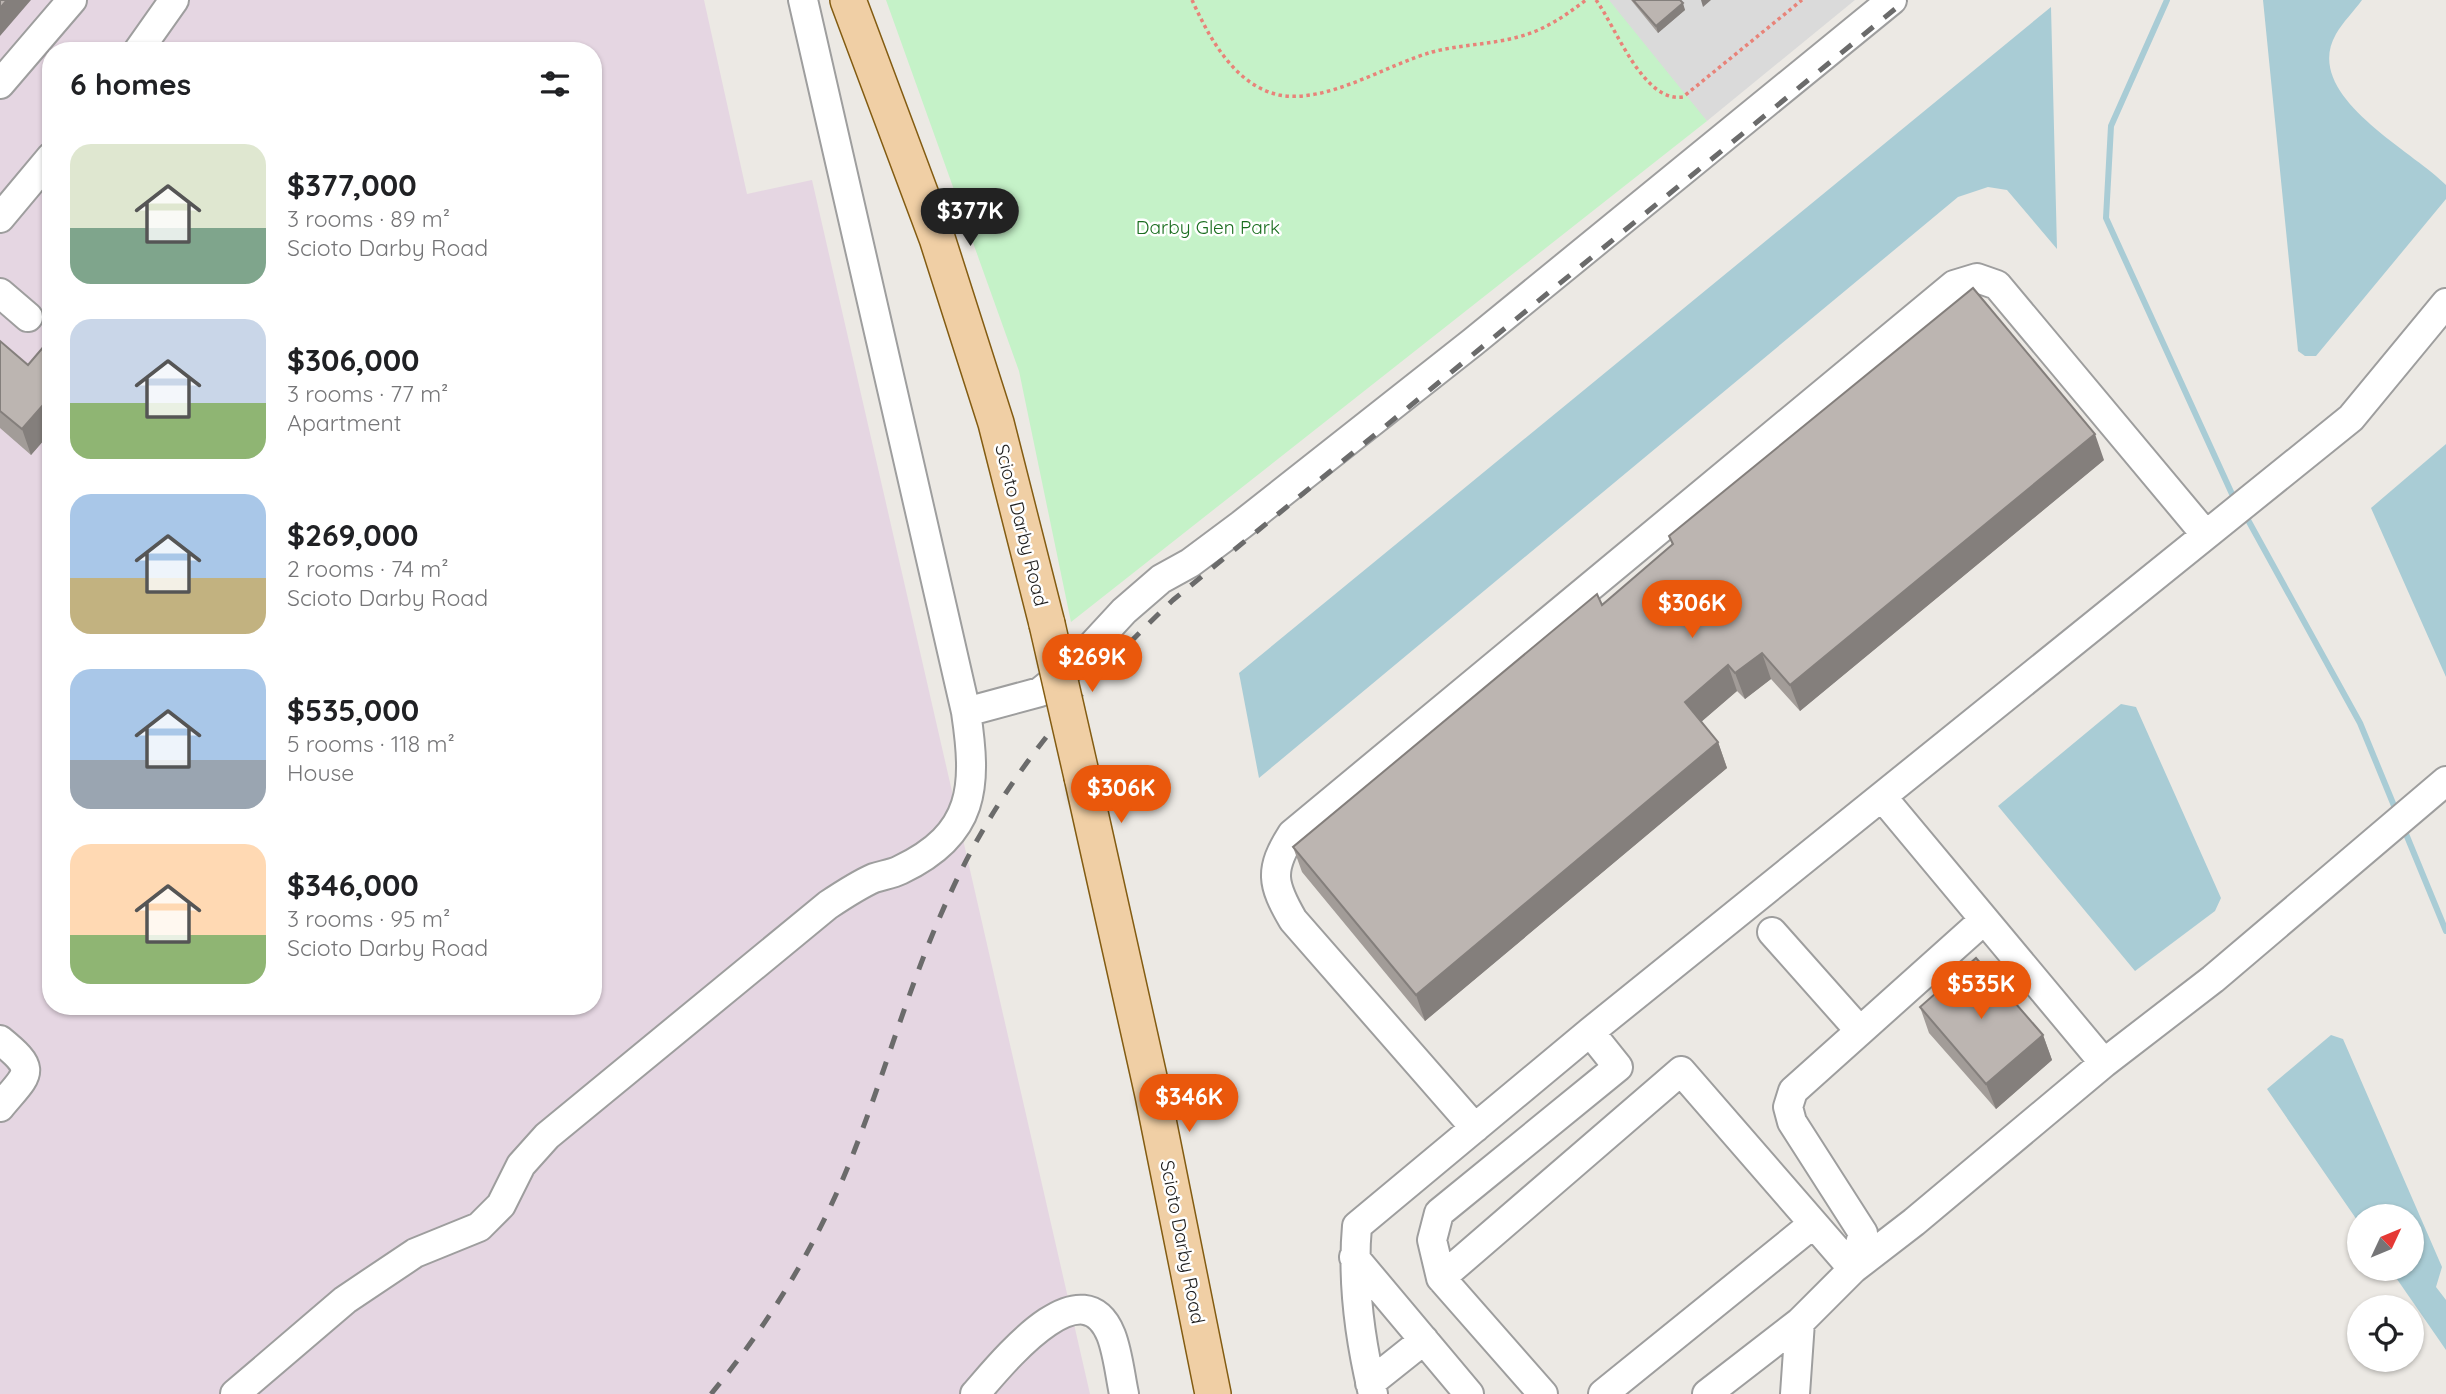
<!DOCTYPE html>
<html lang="en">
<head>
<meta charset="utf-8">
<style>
	:root { --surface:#fff; --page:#f2f2f2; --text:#202124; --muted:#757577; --accent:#ea580c }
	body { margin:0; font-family:Quicksand,sans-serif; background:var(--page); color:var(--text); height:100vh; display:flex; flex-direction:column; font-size:26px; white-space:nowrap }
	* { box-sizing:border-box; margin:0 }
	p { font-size:23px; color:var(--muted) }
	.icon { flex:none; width:38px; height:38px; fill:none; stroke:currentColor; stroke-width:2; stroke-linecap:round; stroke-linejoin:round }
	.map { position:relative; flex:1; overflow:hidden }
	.drawer { position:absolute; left:42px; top:42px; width:560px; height:973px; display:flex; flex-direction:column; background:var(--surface); border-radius:28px; box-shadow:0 2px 5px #0004 }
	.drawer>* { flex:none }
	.needle { width:46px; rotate:46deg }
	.tools { position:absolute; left:2347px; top:1204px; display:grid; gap:14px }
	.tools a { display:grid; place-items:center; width:77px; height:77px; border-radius:50%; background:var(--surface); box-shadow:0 2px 5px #0004; font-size:35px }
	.price { position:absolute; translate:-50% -60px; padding:0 16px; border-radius:24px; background:var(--accent); color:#fff; font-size:23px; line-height:46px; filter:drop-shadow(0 2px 4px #0008) }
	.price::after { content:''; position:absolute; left:50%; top:42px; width:21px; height:16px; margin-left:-10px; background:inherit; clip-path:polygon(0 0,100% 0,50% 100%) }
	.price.current { background:#222; color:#fff }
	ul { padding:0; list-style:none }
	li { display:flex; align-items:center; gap:21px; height:175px; padding:0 28px }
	li span { display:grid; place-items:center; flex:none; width:196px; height:140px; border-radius:21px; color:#555 }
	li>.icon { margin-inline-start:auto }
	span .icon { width:84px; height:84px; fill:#fffc; stroke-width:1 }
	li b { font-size:30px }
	h2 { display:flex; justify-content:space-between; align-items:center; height:84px; padding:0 28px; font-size:30px }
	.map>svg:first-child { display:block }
	.residential { fill:#dadada }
	.industrial { fill:#e5d6e2; fill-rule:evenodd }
	.park { fill:#c5f2c8 }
	.water { fill:#a9ccd5 }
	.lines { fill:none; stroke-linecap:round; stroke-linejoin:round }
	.stream { stroke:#a9ccd5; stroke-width:6 }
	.minor-casing { stroke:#9e9e9e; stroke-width:32 }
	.major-casing { stroke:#835c12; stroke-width:38 }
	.path { stroke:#e88379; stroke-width:3.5; stroke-dasharray:3.5 3.5; stroke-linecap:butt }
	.minor { stroke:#fff; stroke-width:28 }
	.major { stroke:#f0cfa5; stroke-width:35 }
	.rail { stroke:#6b6b6b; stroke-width:5; stroke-dasharray:14 14; stroke-linecap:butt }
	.major-bridge-casing { stroke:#835c12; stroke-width:38; stroke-linecap:butt }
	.major-bridge { stroke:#f0cfa5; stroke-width:35 }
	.wall { fill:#a29c98 }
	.shaded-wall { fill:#847f7c }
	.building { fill:#bcb5b1; stroke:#847f7c; stroke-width:2 }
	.labels { text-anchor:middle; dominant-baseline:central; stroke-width:5; stroke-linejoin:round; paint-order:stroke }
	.park-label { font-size:19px; fill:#196d1e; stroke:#fff }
	.street-label { font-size:19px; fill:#1d1d1d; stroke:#fff }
</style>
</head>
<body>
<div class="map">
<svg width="2446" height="1394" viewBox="0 0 2446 1394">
	<rect width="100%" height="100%" fill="#ece9e4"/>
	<!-- residential -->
	<path class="residential" d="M1605,0H1855L1707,121L1683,97Z"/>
	<!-- industrial -->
	<path class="industrial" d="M0,0H704L747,194L812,180L1090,1394H0ZM51,51H593V1006H51Z"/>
	<!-- park -->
	<path class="park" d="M886,0H1609L1707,121L1071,622L1019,371Z"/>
	<!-- water -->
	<path class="water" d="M2263,0H2362C2354,11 2343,22 2336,34C2301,95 2410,149 2446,185V199L2316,356H2305L2298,351Z
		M2051,7L2057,249L2007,190L1988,187L1958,197L1259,778L1239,673Z
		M2446,444V677L2371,508Z
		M2121,704L2136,707L2221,898L2215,911L2135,971L1998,806Z
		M2331,1035L2343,1039L2442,1267L2436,1287L2446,1300V1350L2390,1269H2412V1216H2359V1223L2267,1089Z"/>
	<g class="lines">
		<!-- stream -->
		<path class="stream" d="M2167,0L2111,126L2106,218L2232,494
			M2248,520L2360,723L2397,813
			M2406,834L2446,931"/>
		<!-- minor casing -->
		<g class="minor-casing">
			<path id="minor" d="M138,51L174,0
				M0,84L72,0
				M0,218L51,157
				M0,293L28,317
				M966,712L1040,692L1075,664L1124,611L1161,579L1190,563L1241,525L1473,342L1892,0
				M1883,798L2104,1063
				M1772,932L1860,1031
				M0,1040C38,1071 29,1072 0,1107
				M1475,1128L1293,920C1272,884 1269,870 1292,834L1954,285L1977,278L1997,285L2206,535
				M1354,1257L1469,1394
				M1853,1269L1914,1222L2104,1063L2213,979L2446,781
				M1853,1269L1863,1233L1792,1122L1788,1107L1793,1091L1984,920
				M1441,1278L1432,1240L1439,1213L1618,1067L1590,1032
				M1370,1383L1424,1340
				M235,1394L345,1300L415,1253L479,1227L501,1205L521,1165L547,1136L828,905C843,895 858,885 874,878C883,875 892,874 900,870C976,834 977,786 966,712L803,0
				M975,1394C999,1367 1081,1262 1111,1335C1118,1353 1120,1375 1124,1394
				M1373,1394C1360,1340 1352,1281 1357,1226L1590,1032L2351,418L2446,303
				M1543,1394L1441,1278L1681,1071L1853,1269L1800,1322L1795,1394
				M1603,1394L1813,1224
				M1707,1394L1800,1322"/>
		</g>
		<!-- major casing -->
		<g class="major-casing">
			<path id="major" d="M848,0L937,238L996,423L1047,624
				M1082,777L1153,1095L1213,1394"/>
		</g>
		<!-- path -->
		<path class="path" d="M1192,0C1209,37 1234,85 1279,95C1327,104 1386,65 1432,52C1466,43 1502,45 1536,31C1555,23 1570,12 1586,0
			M1596,0C1616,27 1643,103 1683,97L1802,0"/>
		<!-- minor -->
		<use href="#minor" class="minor"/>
		<!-- major -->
		<use href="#major" class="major"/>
		<!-- rail -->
		<path class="rail" d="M711,1394C771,1322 821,1238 855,1149C888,1064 912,975 951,892C1003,777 1083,686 1173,600L1906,0"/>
		<!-- major-bridge casing -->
		<g class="major-bridge-casing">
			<path id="major-bridge" d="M1047,624L1082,777"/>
		</g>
		<!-- major-bridge -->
		<use href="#major-bridge" class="major-bridge"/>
	</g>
	<!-- wall -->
	<path class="wall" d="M1631,0H1680L1685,10L1658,33Z
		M51,338V432L31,455L0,428V341L28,365Z
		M2104,460L1800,711L1771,679L1745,699L1737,691L1701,722L1718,742L1727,768L1425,1021L1302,872L1293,847L1602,605L1672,545L1669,536Z
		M1920,1007L2043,1035L2052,1060L1996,1109L1929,1033Z"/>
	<!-- shaded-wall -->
	<path class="shaded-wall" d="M7,0H31L0,36V8Z
		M1701,0H1711L1703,7Z
		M1683,3L1685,10L1658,33L1656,26Z
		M51,396V432L31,455L22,429Z
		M2095,434L2104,460L1800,711L1790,685Z
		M1762,653L1771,679L1745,699L1735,673Z
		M1728,665L1737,691L1694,728L1685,702Z
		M1718,742L1727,768L1425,1021L1416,995Z
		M2043,1035L2052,1060L1996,1109L1986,1084Z"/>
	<!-- building -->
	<path class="building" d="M0,0H7L0,8Z
		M1633,0H1680L1683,3L1656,26Z
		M1973,288L2095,434L1790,685L1762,653L1735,673L1728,665L1685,702L1718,742L1416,995L1293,847L1597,594L1602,605L1673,544L1669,536Z
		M51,338V396L22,429L0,411V341L28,365Z
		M1976,958L2043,1035L1986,1084L1920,1007Z"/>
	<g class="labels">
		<!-- park labels -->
		<g class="park-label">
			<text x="1208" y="227">Darby Glen Park</text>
		</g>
		<!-- street labels -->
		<g class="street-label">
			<text transform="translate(1022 525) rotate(76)">Scioto Darby Road</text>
			<text transform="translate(1183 1242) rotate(79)">Scioto Darby Road</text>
		</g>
	</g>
</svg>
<div class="tools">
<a><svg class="needle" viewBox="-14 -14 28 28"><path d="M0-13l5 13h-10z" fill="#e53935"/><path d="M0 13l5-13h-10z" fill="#757577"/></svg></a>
<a><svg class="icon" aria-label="locate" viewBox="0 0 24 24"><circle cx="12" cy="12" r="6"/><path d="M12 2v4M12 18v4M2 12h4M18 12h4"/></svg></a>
</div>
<b class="price current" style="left:970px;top:248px">$377K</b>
<b class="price" style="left:1692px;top:640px">$306K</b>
<b class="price" style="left:1092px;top:694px">$269K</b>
<b class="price" style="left:1121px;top:825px">$306K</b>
<b class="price" style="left:1981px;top:1021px">$535K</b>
<b class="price" style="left:1189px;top:1134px">$346K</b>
<section class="drawer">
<h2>6 homes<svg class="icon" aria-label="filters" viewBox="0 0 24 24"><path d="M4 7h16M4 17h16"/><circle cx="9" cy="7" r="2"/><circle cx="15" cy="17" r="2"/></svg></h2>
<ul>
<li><span style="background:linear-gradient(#dfe7d0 60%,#7fa58c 0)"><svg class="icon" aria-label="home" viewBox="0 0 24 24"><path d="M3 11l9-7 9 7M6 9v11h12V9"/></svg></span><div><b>$377,000</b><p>3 rooms · 89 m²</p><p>Scioto Darby Road</p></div></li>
<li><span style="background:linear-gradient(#c9d6e8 60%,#8fb573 0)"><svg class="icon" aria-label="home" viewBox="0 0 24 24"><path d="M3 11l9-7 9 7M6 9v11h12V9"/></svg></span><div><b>$306,000</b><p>3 rooms · 77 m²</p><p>Apartment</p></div></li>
<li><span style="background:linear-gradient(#a9c7e8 60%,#c2b280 0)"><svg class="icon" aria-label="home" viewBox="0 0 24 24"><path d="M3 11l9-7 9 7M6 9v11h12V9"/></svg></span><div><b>$269,000</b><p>2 rooms · 74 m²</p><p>Scioto Darby Road</p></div></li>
<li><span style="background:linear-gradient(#a9c7e8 65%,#9aa5b1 0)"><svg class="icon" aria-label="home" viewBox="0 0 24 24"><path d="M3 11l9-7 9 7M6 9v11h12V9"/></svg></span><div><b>$535,000</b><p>5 rooms · 118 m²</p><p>House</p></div></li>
<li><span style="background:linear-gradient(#ffd9b3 65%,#8fb573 0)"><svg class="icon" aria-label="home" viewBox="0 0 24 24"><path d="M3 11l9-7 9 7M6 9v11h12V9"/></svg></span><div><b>$346,000</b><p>3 rooms · 95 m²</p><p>Scioto Darby Road</p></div></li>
</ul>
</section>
</div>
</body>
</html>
